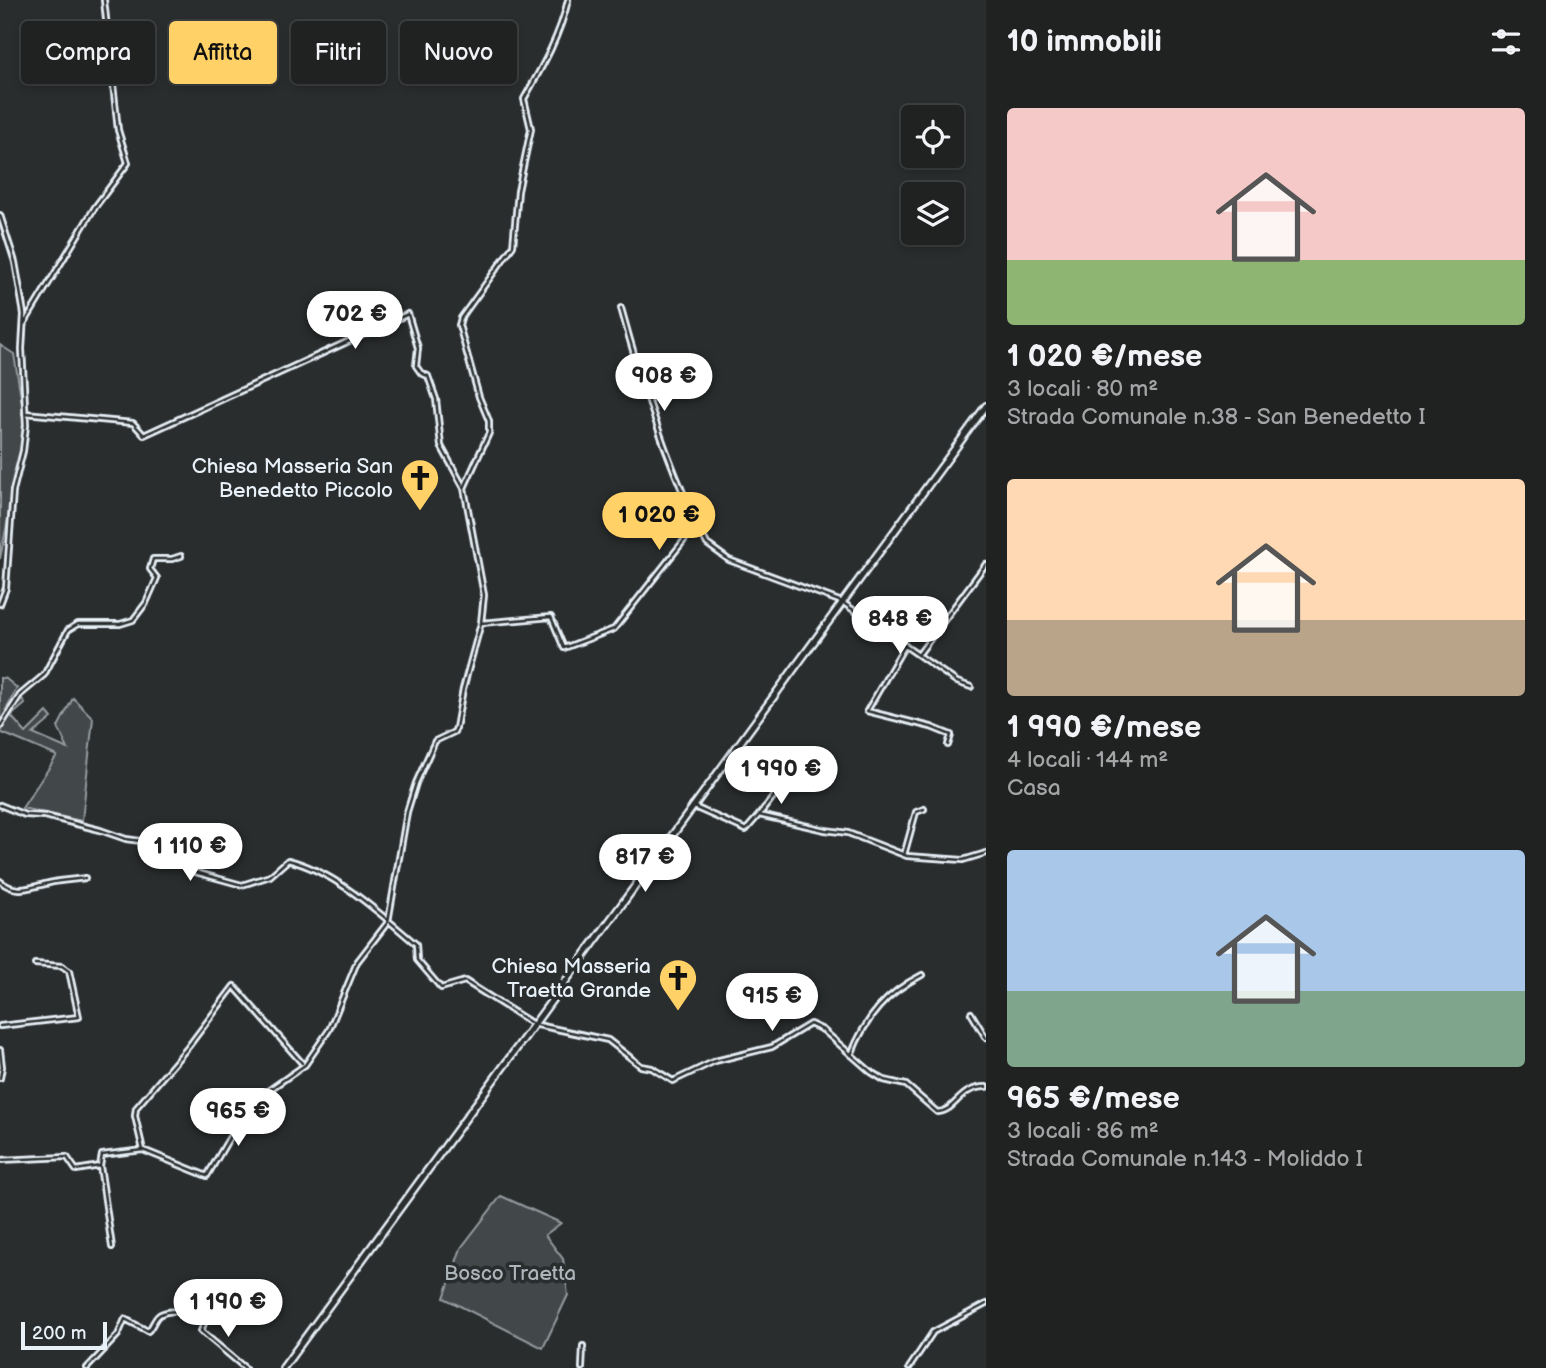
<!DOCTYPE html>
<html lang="it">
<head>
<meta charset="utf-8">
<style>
	:root { --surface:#202222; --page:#2d2f2f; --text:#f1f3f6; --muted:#a2a4a5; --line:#3d3f40; --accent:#ffd166 }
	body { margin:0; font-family:"Balsamiq Sans",sans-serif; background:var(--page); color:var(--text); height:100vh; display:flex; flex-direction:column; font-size:26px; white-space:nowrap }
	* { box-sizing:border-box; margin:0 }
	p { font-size:23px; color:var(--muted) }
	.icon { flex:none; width:38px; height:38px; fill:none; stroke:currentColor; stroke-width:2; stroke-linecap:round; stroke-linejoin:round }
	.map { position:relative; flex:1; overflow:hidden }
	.panel { display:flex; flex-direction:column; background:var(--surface); width:560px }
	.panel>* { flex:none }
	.top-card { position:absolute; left:21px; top:21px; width:665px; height:63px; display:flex; gap:14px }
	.fabs { position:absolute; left:901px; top:105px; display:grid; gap:14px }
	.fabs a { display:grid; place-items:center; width:63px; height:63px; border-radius:7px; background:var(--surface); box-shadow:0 4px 10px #0003,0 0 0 2px var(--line); font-size:35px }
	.scale { position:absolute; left:21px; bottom:18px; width:86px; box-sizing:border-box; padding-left:7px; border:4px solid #e8f1f8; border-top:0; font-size:19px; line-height:24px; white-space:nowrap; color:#e8f1f8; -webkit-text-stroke:5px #2a2d2e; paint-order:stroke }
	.price { position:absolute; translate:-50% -60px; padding:0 16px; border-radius:24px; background:#fff; color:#222; font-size:23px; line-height:46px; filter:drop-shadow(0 2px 4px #0008) }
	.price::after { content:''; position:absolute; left:50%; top:42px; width:21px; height:16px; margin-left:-10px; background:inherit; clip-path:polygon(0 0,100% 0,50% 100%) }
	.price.active { background:var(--accent); color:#111 }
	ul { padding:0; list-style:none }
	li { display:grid; align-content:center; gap:14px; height:371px; padding:0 21px }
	li span { display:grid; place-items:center; height:217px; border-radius:7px; color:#555 }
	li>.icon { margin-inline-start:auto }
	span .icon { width:126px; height:126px; fill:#fffc; stroke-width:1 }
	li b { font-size:30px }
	h2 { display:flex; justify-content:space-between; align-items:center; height:84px; padding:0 21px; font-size:30px }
	.chip { padding:0 24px; border-radius:7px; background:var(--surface); box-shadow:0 4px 10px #0003,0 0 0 2px var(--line); font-size:24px; line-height:63px }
	.chip.active { background:var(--accent); color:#111 }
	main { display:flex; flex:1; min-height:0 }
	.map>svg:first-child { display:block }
	.green { fill:#424648; stroke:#959ca0; stroke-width:2 }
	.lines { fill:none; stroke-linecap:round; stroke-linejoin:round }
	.street-casing { stroke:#e8f1f8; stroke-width:8 }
	.secondary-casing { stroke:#e8f1f8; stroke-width:10 }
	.street { stroke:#2a2d2e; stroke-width:2.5 }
	.secondary { stroke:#2a2d2e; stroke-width:5 }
	.labels { text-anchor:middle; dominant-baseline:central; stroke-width:7; stroke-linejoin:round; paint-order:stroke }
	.poi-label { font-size:21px; fill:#e8f1f8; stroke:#2a2d2e; text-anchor:end }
	.park-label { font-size:21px; fill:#aeb5ba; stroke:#2a2d2e }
</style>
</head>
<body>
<main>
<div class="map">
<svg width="986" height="1368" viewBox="0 0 986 1368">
	<rect width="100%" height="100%" fill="#2a2d2e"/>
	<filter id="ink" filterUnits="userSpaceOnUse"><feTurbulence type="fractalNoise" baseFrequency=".0143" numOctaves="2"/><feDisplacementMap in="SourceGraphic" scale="14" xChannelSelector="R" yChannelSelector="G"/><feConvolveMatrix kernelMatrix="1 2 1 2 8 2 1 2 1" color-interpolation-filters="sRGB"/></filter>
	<g filter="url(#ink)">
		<!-- green -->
		<path class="green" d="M0,345L14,354L26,428L0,559Z
			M0,678H5L17,688L5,711L20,695L25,704L11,716L26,733L47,712L52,718L33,734L68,749L58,727L73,698L93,718L82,821L22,808L57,756L0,732Z
			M501,1196L561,1223L545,1235L563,1259L568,1295L543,1348L444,1298L461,1248Z"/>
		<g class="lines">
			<!-- street casing -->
			<g class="street-casing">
				<path id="street" d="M0,215L15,262L24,314L22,349L26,425L23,451L13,491L6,588L0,604
					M621,308C641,382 664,454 697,524
					M24,324L95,207L128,163L118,130L104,0
					M25,413L133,423L144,435L408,314L418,348L416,366L421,373L428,376L436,399L441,446L464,488
					M481,623L551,617L564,648L614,629L697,524L707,544L729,560L842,602L957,682L971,687
					M905,645L867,711L931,727L951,735L948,745
					M919,654L986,564
					M0,727L20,695L44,675L68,630L78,624H120L133,620L146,603L157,578L150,569L153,559H172L181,556
					M0,805L25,815L45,816L100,830L126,839L184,847L190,867L195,872L242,885L270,876L288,860C336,872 379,913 416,944L417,960L441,988L465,981L533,1024L608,1040L641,1066L652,1068L673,1081L715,1061L772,1047L810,1024L823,1030L871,1072L884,1080L906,1085L937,1112C956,1112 958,1087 986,1087
					M692,806L746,830L759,815L825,830L848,833L907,856L963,860L986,853
					M759,815L785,782
					M904,855L916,812L924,809
					M0,881C16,895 31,887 49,883C61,880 73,880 85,878
					M971,1013L986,1038
					M0,1026L79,1017L69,971L62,966L35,964
					M0,1050L2,1067L0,1078
					M851,1055C866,1017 886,993 922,975
					M143,1150L135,1116L136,1108L188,1047L234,986L302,1063
					M0,1160L67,1157L76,1170L100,1166L102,1155L143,1150L207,1176L249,1104L305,1065L329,1030L357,962L388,922L407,812L416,783L435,741L454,732L456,728L463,689L481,623L484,595L464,488L489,433V421L479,397L459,325L461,318L513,246L518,191L531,129L524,99C542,67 560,36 568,0
					M100,1166L112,1247
					M209,1311L201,1331L245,1368
					M87,1368L118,1335L125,1319L148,1331C152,1327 154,1320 158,1316C167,1307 194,1314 209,1311
					M582,1368L583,1346
					M909,1368L933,1332L986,1304"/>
			</g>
			<!-- secondary casing -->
			<g class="secondary-casing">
				<path id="secondary" d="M283,1368L986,406"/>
			</g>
			<!-- street -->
			<use href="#street" class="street"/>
			<!-- secondary -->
			<use href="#secondary" class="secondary"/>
		</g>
	</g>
	<!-- icons -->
	<defs>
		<g id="church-pin" transform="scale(2.0125)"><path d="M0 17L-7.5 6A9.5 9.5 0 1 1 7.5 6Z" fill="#ffd166" stroke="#2a2d2e"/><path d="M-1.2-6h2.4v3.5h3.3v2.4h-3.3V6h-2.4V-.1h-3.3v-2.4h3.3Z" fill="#111"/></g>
	</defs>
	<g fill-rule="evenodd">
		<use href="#church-pin" x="420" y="478"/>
		<use href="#church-pin" x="678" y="978"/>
	</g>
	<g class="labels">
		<!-- poi labels -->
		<g class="poi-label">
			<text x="393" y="466">Chiesa Masseria San<tspan x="393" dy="24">Benedetto Piccolo</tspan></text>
			<text x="651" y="966">Chiesa Masseria<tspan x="651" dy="24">Traetta Grande</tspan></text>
		</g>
		<!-- park labels -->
		<g class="park-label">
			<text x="510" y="1273">Bosco Traetta</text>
		</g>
	</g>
</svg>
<div class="fabs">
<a><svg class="icon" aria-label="locate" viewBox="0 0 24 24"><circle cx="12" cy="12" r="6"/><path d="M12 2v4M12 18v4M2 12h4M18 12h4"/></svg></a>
<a><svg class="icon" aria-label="layers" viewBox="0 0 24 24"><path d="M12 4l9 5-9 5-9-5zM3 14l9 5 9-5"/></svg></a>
</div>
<div class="scale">200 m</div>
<b class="price" style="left:355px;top:351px">702 €</b>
<b class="price" style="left:664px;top:413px">908 €</b>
<b class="price active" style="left:659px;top:552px">1 020 €</b>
<b class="price" style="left:900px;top:656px">848 €</b>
<b class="price" style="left:781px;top:806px">1 990 €</b>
<b class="price" style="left:190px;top:883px">1 110 €</b>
<b class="price" style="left:645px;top:894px">817 €</b>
<b class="price" style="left:772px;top:1033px">915 €</b>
<b class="price" style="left:238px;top:1148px">965 €</b>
<b class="price" style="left:228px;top:1339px">1 190 €</b>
<div class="top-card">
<a class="chip">Compra</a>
<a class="chip active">Affitta</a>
<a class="chip">Filtri</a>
<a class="chip">Nuovo</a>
</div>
</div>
<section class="panel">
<h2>10 immobili<svg class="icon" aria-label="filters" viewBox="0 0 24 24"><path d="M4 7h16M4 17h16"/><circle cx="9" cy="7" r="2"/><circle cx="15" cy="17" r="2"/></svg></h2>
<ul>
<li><span style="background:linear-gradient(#f6c9c9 70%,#8fb573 0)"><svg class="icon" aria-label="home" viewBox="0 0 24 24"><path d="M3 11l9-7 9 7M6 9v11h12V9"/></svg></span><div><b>1 020 €/mese</b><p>3 locali · 80 m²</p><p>Strada Comunale n.38 - San Benedetto I</p></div></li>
<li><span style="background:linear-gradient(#ffd9b3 65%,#b9a48a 0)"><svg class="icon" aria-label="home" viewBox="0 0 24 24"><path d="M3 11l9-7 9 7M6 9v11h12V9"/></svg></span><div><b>1 990 €/mese</b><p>4 locali · 144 m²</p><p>Casa</p></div></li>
<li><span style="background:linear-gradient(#a9c7e8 65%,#7fa58c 0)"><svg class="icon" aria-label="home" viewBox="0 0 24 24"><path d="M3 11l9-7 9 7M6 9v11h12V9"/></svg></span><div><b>965 €/mese</b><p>3 locali · 86 m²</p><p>Strada Comunale n.143 - Moliddo I</p></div></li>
</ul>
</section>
</main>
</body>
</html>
